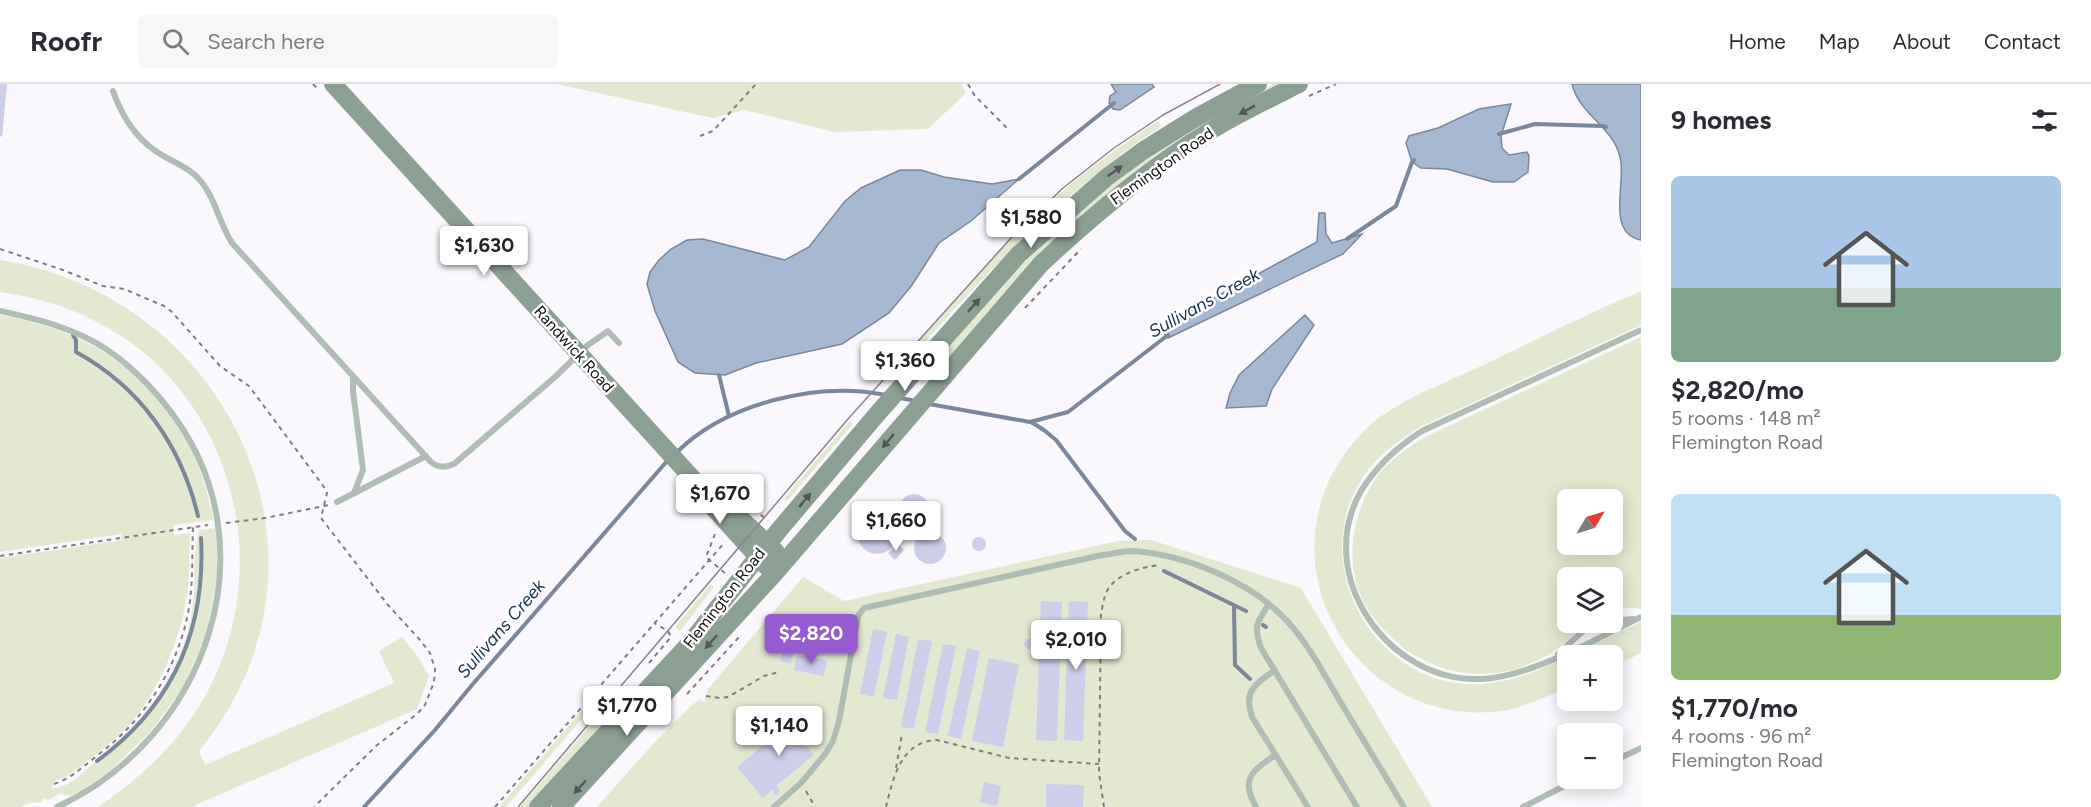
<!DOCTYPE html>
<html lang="en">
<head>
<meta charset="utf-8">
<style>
	:root { --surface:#fff; --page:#f7f7f7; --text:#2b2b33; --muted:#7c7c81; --line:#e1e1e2; --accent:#985ad0 }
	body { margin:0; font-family:Figtree,sans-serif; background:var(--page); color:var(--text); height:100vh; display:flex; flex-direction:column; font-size:22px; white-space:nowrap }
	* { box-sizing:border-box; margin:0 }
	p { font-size:20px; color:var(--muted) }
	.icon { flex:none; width:33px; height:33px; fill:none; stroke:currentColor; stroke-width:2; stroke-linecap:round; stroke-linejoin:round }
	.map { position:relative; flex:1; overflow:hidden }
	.side { display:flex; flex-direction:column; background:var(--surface); width:450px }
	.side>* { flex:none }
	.needle { width:39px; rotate:52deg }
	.controls { position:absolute; left:1557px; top:405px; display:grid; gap:12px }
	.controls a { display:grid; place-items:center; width:66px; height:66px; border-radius:9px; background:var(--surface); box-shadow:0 3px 15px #0003; font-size:30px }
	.price { position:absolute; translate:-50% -51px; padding:0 14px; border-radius:6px; background:#fff; color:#222; font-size:20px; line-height:39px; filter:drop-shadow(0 2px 3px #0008) }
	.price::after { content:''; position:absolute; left:50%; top:36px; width:18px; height:14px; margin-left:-9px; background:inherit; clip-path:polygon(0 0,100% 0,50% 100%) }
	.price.active { background:var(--accent); color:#fff }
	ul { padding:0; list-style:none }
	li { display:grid; align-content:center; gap:12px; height:318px; padding:0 30px }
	li span { display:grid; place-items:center; height:186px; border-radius:9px; color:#555 }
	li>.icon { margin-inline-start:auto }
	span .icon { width:108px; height:108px; fill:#fffc; stroke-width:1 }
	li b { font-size:26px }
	h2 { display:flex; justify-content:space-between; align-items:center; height:72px; padding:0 30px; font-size:26px }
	header { display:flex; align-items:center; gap:36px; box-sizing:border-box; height:84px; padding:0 30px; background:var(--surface); border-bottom:2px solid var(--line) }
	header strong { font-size:28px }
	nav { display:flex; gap:33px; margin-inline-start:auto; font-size:21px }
	.search { width:420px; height:54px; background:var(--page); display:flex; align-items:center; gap:15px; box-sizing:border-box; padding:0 21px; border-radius:9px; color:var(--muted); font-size:22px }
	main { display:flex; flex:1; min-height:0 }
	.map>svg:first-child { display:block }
	.green { fill:#e2e9d0; fill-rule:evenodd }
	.water { fill:#a7b9d2; stroke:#7b879a; stroke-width:1.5 }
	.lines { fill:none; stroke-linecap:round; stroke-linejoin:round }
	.stream { stroke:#7b879a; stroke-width:4 }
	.building { fill:#cdcee9 }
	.path { stroke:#807c83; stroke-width:2; stroke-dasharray:4.5 4.5; stroke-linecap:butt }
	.lane { stroke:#b0bdb4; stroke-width:6 }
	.secondary { stroke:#8c9f93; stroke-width:18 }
	.tram { stroke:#88858c; stroke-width:1.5 }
	.oneway { fill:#505856 }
	.labels { text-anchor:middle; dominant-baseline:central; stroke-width:5; stroke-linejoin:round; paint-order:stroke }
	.street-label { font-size:16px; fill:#151119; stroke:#fff }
	.water-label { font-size:18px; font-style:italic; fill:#163254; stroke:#fff }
</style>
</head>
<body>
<header>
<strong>Roofr</strong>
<div class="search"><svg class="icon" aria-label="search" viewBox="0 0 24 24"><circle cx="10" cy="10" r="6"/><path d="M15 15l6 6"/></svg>Search here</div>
<nav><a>Home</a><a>Map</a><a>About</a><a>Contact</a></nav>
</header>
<main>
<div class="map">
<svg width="1641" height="723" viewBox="0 0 1641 723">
	<rect width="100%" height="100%" fill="#faf7fd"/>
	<!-- green -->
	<path class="green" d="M556,0H961L966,9L928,45L835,48L744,26L713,34Z
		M1273,0H1281L1195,48L933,292L926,285L1029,171L1130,85L1244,15Z
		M1158,37L1161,42C1059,111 978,196 898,289L894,286C946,226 998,164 1058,111C1089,84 1123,60 1158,37Z
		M0,176C233,213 354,479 199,667L205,681L394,599L379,567L402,553L418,573L429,592L417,625L191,723H98C145,691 186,652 211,601C276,471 228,303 95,237C65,221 34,213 0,208Z
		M1641,207V241L1420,343C1394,359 1370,377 1356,405C1311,493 1382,606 1481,600C1513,598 1540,586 1567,573V604C1542,614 1518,627 1490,628C1379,636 1291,530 1320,422C1327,394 1343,369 1363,348C1391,318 1444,300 1481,282C1534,257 1587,230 1641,207Z
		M0,231C80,244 148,284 188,357C201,382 207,409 214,436L173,441L174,451L190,449C189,472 190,496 186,518C178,559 161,601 135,634C116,658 89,675 65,694L56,696L51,705C76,701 82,688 100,673C148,634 186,583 193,520C196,496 192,469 199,446L217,444V494L206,552L183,604L150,648L111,686L86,704L71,712L60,710L48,716L44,714L42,718L25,720L22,723H0V474L122,456L121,450L0,468Z
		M1641,253V525L1619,523L1613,524L1612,494H1568V538L1590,539C1578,545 1569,555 1558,564C1545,574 1525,583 1508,587C1474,595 1437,587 1408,567C1386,551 1363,526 1356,499C1346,459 1358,413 1385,383C1397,371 1411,362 1425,353ZM1568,416H1612V460H1568Z
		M850,337L853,340L787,417L784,414Z
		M1151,456L1301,504L1432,723H597L654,659L692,621L699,616L704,618L708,605L803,493L844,517L1118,457Z
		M711,500L714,503L680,547L675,543Z
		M1641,538V569L1613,583L1612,572L1570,571Z
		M590,622L592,623L506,723H499L585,623Z
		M600,630L606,636L528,723H520Z"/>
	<!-- water -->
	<path class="water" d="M1111,0H1152L1154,3L1120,26L1113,25L1109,19L1110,12L1116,8Z
		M1572,0H1641V156C1605,149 1627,97 1620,73C1612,41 1580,32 1572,0Z
		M1511,20L1501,52L1502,64L1509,71L1527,68L1529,72L1528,88L1514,98H1493L1447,85L1421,84L1412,78L1406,59L1409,52L1438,44L1479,25Z
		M900,86H921L944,93L992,100L1019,95L971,137L939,159L912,201L889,229L842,260L756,279L725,291L695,289L678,278L655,227L647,200L650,188L659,176L671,165L687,156L703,155L785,176L809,163L845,117L861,104Z
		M1319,129H1325L1326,150L1332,159L1362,150L1343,170L1168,254L1163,248L1180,232L1317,158Z
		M1305,231L1314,241L1272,305L1266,322L1226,324L1230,309L1239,291Z"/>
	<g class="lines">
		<!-- stream -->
		<path class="stream" d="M1499,50L1535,40L1603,42L1606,43
			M1019,95L1114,19
			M1347,155L1396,122L1412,78L1414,76
			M73,251L76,256V268C140,303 181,361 198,432
			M719,291L729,332
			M900,314L916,317
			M929,320L1030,338L1068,328L1168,251
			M1031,338L1044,346L1056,356L1125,447L1135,455
			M676,369C726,319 818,297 886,311
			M1164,487L1246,527
			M1234,522L1235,581L1250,595
			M1263,541L1266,543
			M97,677C172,622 206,547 201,454
			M364,723L435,646L472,601L668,376"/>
	</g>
	<!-- building -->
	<path class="building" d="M0,0H7L2,53L0,52Z
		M899 425a15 15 0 1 1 30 0a15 15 0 1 1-30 0Z
		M858 451a19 19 0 1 1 38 0a19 19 0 1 1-38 0Z
		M914 464a16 16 0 1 1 32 0a16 16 0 1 1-32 0Z
		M972 460a7 7 0 1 1 14 0a7 7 0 1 1-14 0Z
		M897,460L904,466L895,476L888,469Z
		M1041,517L1062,518L1057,657L1036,656Z
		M1069,517L1088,518L1083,657L1064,656Z
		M873,545L887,548L874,613L860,610Z
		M896,550L909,553L897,616L883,614Z
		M1024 560a5 5 0 1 1 10 0a5 5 0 1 1-10 0Z
		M918,555L932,557L914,645L901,643Z
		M943,560L956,562L938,650L925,648Z
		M783,564L794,567L791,580L780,577Z
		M967,564L980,567L961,655L948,652Z
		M797,571L827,576L824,592L794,586Z
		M989,574L1019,580L1003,663L972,657Z
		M803,628L817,645L802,657L814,671L776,702L780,707L776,711L772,706L763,714L737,683Z
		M984,698L1001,702L997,722L980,718Z
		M1046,700L1084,701L1083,723H1046Z"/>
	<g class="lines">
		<!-- path -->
		<path class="path" d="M313,0L318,5
			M968,0L975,12L1009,46
			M1309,12L1336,0
			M700,52L713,47L756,0
			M0,165L63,186L103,202L124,205L164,222L172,228L220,282L249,302L324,403L327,409L321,434L388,521L420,556L430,569L435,585L434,598L425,621L418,629L376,662L314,723
			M1025,224L1081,165
			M754,425L768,437
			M226,439L265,434L329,421
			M715,450L706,473L726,490
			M0,472L208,441
			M649,579L671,553L668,547L654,539
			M687,610L740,552
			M706,612L720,614L728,613L764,592L779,588
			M589,614L599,618L607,628
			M896,684L902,650
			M54,700C72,694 84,682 99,670C147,634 182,577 190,517C193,493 192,467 193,443
			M806,707L815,723
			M495,723L725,458
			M886,723C893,694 901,657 937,656L1009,674L1099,680
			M1104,723L1099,689L1101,531C1102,525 1103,518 1105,512C1111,491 1141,483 1160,481"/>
		<!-- lane -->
		<path class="lane" d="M113,7C123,36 140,60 167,74C178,80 190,85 198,94C215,112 219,139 232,159L431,378C438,384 445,384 454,380L555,293L588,261L608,247L619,259
			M0,227C37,235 74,244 106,265C131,282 153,304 171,328C274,464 206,654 57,723
			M1641,246L1422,347C1397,363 1377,381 1361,407C1313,491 1388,599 1481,595C1531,593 1595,555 1641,533
			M353,292V307L363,386L354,409
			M337,418L426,372
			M1269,520C1257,538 1253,542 1261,564L1357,723
			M1612,537L1633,535
			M1558,570L1583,547L1600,538
			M1275,586C1255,600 1243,607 1252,633L1308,723
			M1612,678L1641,664
			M774,723L801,699L826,669L833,657L839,637L858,532L864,524L1102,471C1112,470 1123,467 1133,467C1187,471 1252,498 1288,538C1308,560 1323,588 1338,614C1360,650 1382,687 1404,723
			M1256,723C1240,695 1252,687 1275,671
			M1523,723L1580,694"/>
		<!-- secondary -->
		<path class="secondary" d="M333,0L694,396L711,421L766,482
			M720,415L776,468
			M538,723L690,559L779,446L878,329L1019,170L1107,93L1144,66L1197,33L1258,0
			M561,723L775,489L1041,180C1093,131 1148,85 1210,47C1238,30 1269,15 1299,0"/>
		<!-- tram -->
		<path class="tram" d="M518,723L848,335L1011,154L1063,104L1114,64L1163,31L1220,0"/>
	</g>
	<!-- one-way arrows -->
	<defs><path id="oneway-solid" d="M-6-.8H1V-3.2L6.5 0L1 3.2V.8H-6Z" transform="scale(1.5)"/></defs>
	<g class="oneway">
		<use href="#oneway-solid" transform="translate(1247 26) rotate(151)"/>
		<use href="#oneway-solid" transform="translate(1115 87) rotate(-36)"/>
		<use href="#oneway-solid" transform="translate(974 221) rotate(-48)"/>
		<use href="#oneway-solid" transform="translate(888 357) rotate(130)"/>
		<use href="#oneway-solid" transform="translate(805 416) rotate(-50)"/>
		<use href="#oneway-solid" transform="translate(711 558) rotate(132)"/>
		<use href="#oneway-solid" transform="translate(580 703) rotate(132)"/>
	</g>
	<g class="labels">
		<!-- street labels -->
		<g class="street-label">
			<text transform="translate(1162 82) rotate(-35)">Flemington Road</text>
			<text transform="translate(574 265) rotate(48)">Randwick Road</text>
			<text transform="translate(724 514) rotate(-52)">Flemington Road</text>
		</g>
		<!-- water labels -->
		<g class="water-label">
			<text transform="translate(1204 219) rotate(-29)">Sullivans Creek</text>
			<text transform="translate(501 545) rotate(-49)">Sullivans Creek</text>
		</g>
	</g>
</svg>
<div class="controls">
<a><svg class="needle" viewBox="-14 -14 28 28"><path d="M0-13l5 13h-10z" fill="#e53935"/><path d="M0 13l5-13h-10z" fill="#7c7c81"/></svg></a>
<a><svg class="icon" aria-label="layers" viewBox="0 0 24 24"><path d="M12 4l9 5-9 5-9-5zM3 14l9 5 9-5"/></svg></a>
<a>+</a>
<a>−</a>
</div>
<b class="price" style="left:1031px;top:165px">$1,580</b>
<b class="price" style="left:484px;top:193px">$1,630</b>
<b class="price" style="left:905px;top:308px">$1,360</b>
<b class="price" style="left:720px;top:441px">$1,670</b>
<b class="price" style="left:896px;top:468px">$1,660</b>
<b class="price active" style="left:811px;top:581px">$2,820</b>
<b class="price" style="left:1076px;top:587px">$2,010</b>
<b class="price" style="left:627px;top:653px">$1,770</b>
<b class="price" style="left:779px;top:673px">$1,140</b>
</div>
<section class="side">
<h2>9 homes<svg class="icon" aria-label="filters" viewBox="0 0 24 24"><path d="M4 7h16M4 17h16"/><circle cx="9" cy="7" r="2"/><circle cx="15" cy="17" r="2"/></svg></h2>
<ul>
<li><span style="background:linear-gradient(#a9c7e8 60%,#7fa58c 0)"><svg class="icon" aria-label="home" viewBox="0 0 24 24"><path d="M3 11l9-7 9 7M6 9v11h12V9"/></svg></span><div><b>$2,820/mo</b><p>5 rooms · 148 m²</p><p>Flemington Road</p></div></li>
<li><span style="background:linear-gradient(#bfe0f5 65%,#8fb573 0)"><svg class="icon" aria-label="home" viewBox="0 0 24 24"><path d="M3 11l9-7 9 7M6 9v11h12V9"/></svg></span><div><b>$1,770/mo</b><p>4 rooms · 96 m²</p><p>Flemington Road</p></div></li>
</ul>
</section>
</main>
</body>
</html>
